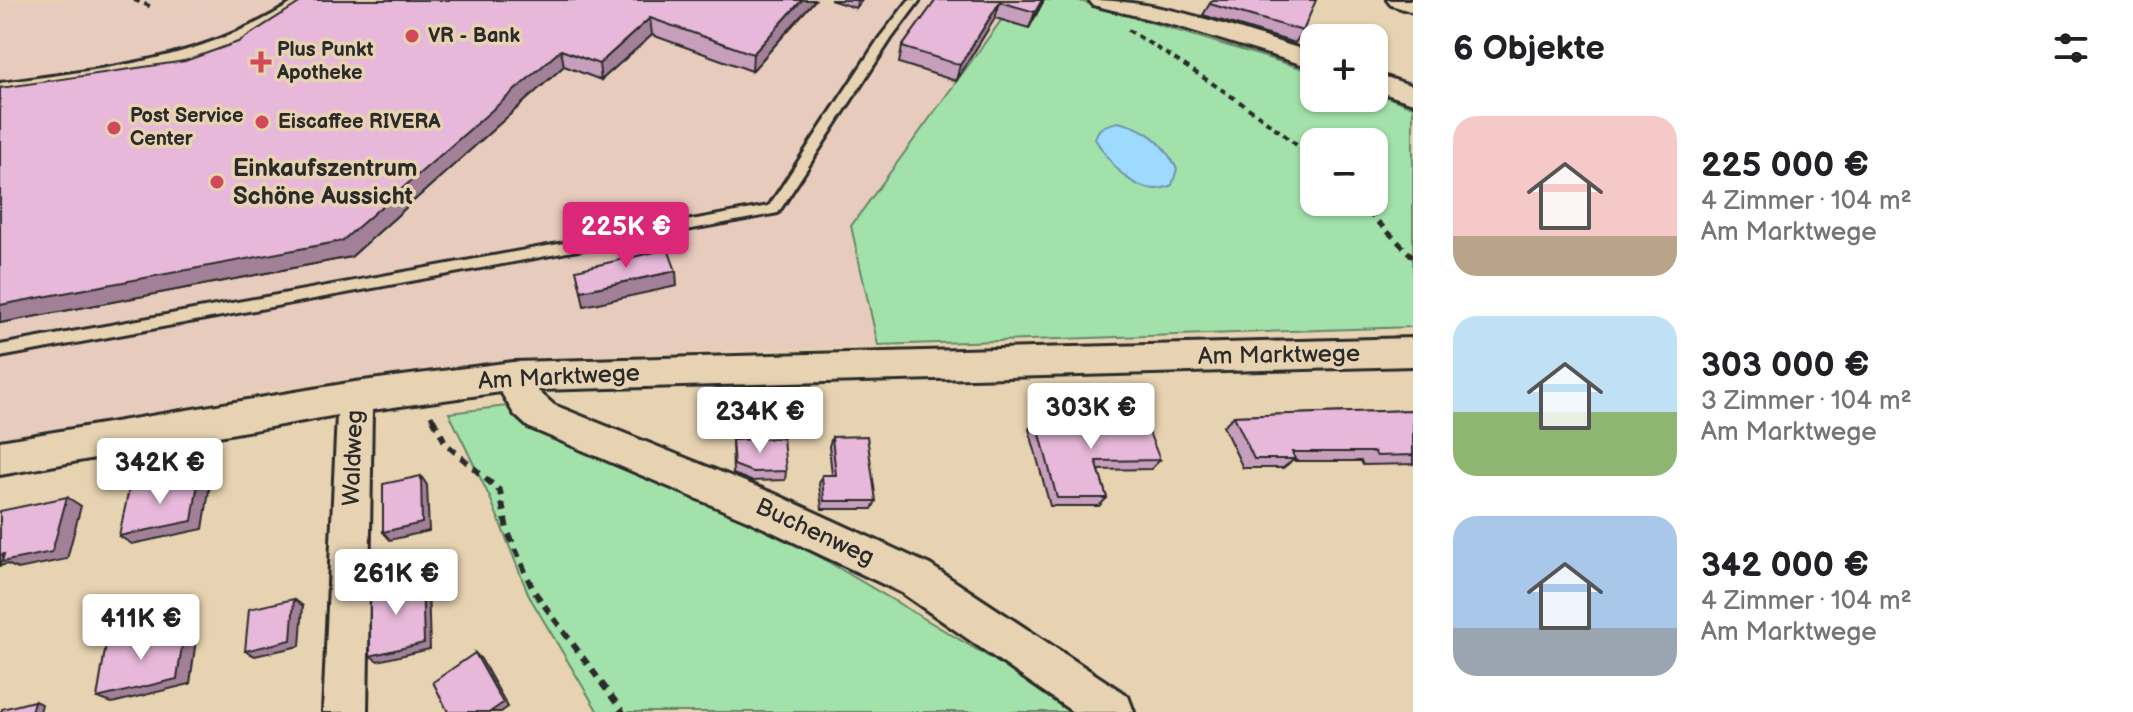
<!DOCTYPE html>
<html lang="de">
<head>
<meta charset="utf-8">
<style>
	:root { --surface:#fff; --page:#f6f6f6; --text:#202124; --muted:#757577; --accent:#db2777 }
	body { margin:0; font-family:"Balsamiq Sans",sans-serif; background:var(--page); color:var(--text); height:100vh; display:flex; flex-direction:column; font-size:30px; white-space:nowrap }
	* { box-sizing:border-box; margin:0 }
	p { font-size:26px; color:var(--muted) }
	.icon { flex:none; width:44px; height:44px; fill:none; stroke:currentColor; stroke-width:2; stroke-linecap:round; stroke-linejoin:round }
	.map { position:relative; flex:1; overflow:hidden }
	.panel { display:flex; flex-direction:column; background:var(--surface); width:720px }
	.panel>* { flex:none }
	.buttons { position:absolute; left:1300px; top:24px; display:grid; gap:16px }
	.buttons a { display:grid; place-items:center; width:88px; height:88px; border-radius:16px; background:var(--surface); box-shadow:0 2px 6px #0004; font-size:40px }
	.price { position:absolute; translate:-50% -68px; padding:0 18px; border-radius:8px; background:#fff; color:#222; font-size:26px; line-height:52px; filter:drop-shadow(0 2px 4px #0008) }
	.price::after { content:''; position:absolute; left:50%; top:48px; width:24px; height:18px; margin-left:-12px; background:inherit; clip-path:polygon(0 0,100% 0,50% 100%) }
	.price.selected { background:var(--accent); color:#fff }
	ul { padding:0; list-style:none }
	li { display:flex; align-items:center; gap:24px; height:200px; padding:0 40px }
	li span { display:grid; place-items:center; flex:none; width:224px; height:160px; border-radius:24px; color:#555 }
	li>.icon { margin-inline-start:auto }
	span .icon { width:96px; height:96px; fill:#fffc; stroke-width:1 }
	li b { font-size:34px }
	h2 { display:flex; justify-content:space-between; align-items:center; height:96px; padding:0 40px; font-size:34px }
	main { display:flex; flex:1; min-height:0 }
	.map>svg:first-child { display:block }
	.built { fill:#e7cbbd }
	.green { fill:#a2e1a9; stroke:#66866a; stroke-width:2; fill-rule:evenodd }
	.water { fill:#9ddafe; stroke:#6f94aa; stroke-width:2 }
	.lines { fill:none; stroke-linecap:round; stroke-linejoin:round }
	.service-casing { stroke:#2b2b2b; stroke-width:6 }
	.minor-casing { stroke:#2b2b2b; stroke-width:6 }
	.path-far2 { stroke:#2b2b2b; stroke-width:4; stroke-dasharray:6 5; stroke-linecap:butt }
	.path-far1 { stroke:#2b2b2b; stroke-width:5; stroke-dasharray:8 6; stroke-linecap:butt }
	.path { stroke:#2b2b2b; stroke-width:6; stroke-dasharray:9 7; stroke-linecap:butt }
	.service { fill:#e7d3b1; fill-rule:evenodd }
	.minor { fill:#e7d3b1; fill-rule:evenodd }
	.wall { fill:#c79ebb; stroke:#2b2b2b; stroke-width:2 }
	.shaded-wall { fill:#a28198; stroke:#2b2b2b; stroke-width:2 }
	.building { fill:#e7b8d9; stroke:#2b2b2b; stroke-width:2 }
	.poi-dot { fill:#d1495b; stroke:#e7d3b1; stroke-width:3 }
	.labels { text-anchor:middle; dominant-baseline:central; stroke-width:7; stroke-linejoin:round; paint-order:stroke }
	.far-poi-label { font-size:20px; font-weight:bold; fill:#2b2b2b; stroke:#e7d3b1; text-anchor:start }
	.poi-label { font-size:24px; font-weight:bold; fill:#2b2b2b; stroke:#e7d3b1; text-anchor:start }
	.street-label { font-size:24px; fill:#2b2b2b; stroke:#e7d3b1 }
</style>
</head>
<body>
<main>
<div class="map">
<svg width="1413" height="712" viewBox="0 0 1413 712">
	<rect width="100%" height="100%" fill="#e7d3b1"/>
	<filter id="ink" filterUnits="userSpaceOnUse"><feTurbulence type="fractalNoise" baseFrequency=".0125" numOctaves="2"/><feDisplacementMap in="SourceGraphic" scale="16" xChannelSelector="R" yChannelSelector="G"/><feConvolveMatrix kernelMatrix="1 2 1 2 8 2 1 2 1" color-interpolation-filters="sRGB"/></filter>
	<g filter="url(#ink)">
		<!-- built -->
		<path class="built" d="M0,0H1016L851,226L878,345L515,359L282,388L0,441Z"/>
		<!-- green -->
		<path class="green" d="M1016,0H1077L1314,72V98H1374V92L1413,107V327L878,345L851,226ZM1314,142H1374V202H1314Z
			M515,405L717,496L1082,712H598L529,596L491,500L449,413Z"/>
		<!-- water -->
		<path class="water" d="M1118,122C1147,128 1163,142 1177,169L1172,185C1138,201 1112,166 1095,139C1098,126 1106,125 1118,122Z"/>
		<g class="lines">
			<!-- service casing -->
			<g class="service-casing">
				<path id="service" d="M297,0H309C239,66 93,77 0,91V83C107,68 203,61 297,0Z
					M909,0H920L891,39L778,213L0,357V345L769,206L880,37Z"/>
			</g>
			<!-- minor casing -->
			<g class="minor-casing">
				<path id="minor" d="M1089,0C1166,0 1241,31 1314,53V68L1177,26L1093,5Z
					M1387,0H1413V12L1391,5Z
					M1374,73L1413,86V103L1374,90Z
					M1413,338V366L537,390L554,405L775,494L930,565L1128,696L1134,712H1073L902,593L747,520L528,427L514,414L501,392L372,410L367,712H323L337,415L0,475V441L355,382L513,362Z"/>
			</g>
			<!-- path-far2 -->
			<path class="path-far2" d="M134,0L152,7
				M1128,30C1192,70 1258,110 1314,160"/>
			<!-- path-far1 -->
			<path class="path-far1" d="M1358,202L1413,257
				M431,415L434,421"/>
			<!-- path -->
			<path class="path" d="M433,419L446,444L500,491L507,530L533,590L623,712"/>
			<!-- service -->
			<use href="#service" class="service"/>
			<!-- minor -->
			<use href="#minor" class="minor"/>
		</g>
		<!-- wall -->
		<path class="wall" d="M815,0L752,71L652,35L601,80L564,66L351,257L0,323V88Z
			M830,0H862L856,8Z
			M936,0H1044L1029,28L995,18L956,81L899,63L902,47Z
			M1212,0L1303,31L1295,43L1203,15Z
			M1413,410V464L1363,465L1361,461H1292L1283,468H1243L1223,426L1234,416Z
			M1036,419L1160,460L1151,469L1099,470L1107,498L1099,506H1050L1029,429Z
			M832,437L876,501L872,509H822L819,484L822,475H832L829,446Z
			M732,440L786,471L785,480L751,481L733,474Z"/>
		<!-- shaded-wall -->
		<path class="shaded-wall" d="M802,0H815L752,71L753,54Z
			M857,0H862L856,8Z
			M1042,0H1044L1029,28L1035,12Z
			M1000,2L995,18L956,81L960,65Z
			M650,18L652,35L601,80L599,64Z
			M561,50L564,66L351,257L0,323V305Z
			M676,271L677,286L584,306L581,291Z
			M199,476L210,484L203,529L132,544L119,536Z
			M421,476L427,485L429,531L390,540L383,532Z
			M67,497L81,506L67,559L18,569L7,564L0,566V555Z
			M422,578L428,585L430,649L378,661L370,656Z
			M294,599L303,606L300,646L255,656L245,651Z
			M185,626L197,632L190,684L112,703L97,698Z
			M475,653L481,659L508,707L501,712H490Z
			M34,701L42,704L40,712H31Z"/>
		<!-- building -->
		<path class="building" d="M304,0H802L753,54L650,18L599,64L561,50L342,241L0,305V88L185,61L238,42Z
			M936,0H1001L960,65L902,47Z
			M1001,0H1042L1035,12L1000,2Z
			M1212,0H1316L1303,31L1210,4Z
			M668,249L676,271L581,291L576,270Z
			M1413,410V455L1377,456L1374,452H1292L1295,459H1254L1234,416Z
			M1143,417L1160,460L1096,461L1107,498H1057L1036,419Z
			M867,436L876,501H824L822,475H836L832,437Z
			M783,438L786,471L752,472L734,465L732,440Z
			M199,476L192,521L119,536L129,489Z
			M421,476L422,523L383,532V484Z
			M67,497L52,552L2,562L4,554L0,555V511Z
			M422,578L424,643L370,656V590Z
			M294,599L291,640L245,651L249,609Z
			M185,626L177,679L97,698L106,644Z
			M475,653L503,703L490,712H448L433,682Z
			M34,701L31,712H1L2,709Z"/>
	</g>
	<!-- markers -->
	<g class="poi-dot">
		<circle cx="412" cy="36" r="8"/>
		<path d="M257 50h8v8h8v8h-8v8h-8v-8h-8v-8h8z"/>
		<circle cx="262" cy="122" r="8"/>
		<circle cx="114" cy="128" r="8"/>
		<circle cx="217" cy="182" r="8"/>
	</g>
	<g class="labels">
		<!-- far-poi labels -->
		<g class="far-poi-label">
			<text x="428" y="36">VR - Bank</text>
			<text x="277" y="50">Plus Punkt<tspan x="277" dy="23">Apotheke</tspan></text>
			<text x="130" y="116">Post Service<tspan x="130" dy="23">Center</tspan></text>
			<text x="278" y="122">Eiscaffee RIVERA</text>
		</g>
		<!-- poi labels -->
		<g class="poi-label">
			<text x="233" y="168">Einkaufszentrum<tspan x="233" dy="28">Schöne Aussicht</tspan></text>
		</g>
		<!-- street labels -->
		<g class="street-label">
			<text transform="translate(1279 355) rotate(-1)">Am Marktwege</text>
			<text transform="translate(559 377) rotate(-3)">Am Marktwege</text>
			<text transform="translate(353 458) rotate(-88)">Waldweg</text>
			<text transform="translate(815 532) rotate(25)">Buchenweg</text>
		</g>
	</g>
</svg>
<div class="buttons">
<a>+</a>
<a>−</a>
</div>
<b class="price selected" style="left:626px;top:270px">225K €</b>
<b class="price" style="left:1091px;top:451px">303K €</b>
<b class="price" style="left:760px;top:455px">234K €</b>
<b class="price" style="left:160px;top:506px">342K €</b>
<b class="price" style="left:396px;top:617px">261K €</b>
<b class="price" style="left:141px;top:662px">411K €</b>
</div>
<section class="panel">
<h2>6 Objekte<svg class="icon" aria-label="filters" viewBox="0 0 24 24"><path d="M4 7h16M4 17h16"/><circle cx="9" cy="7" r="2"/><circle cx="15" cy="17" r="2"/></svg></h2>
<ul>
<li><span style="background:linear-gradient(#f6c9c9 75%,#b9a48a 0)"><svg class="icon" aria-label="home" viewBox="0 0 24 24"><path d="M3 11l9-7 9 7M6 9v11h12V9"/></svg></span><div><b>225 000 €</b><p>4 Zimmer · 104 m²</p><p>Am Marktwege</p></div></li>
<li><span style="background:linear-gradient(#bfe0f5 60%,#8fb573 0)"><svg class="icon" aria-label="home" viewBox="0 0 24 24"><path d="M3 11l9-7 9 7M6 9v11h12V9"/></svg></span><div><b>303 000 €</b><p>3 Zimmer · 104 m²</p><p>Am Marktwege</p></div></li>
<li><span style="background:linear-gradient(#a9c7e8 70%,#9aa5b1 0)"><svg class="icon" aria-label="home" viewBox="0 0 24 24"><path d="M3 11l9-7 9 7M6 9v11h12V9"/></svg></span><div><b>342 000 €</b><p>4 Zimmer · 104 m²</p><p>Am Marktwege</p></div></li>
</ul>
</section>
</main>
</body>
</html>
